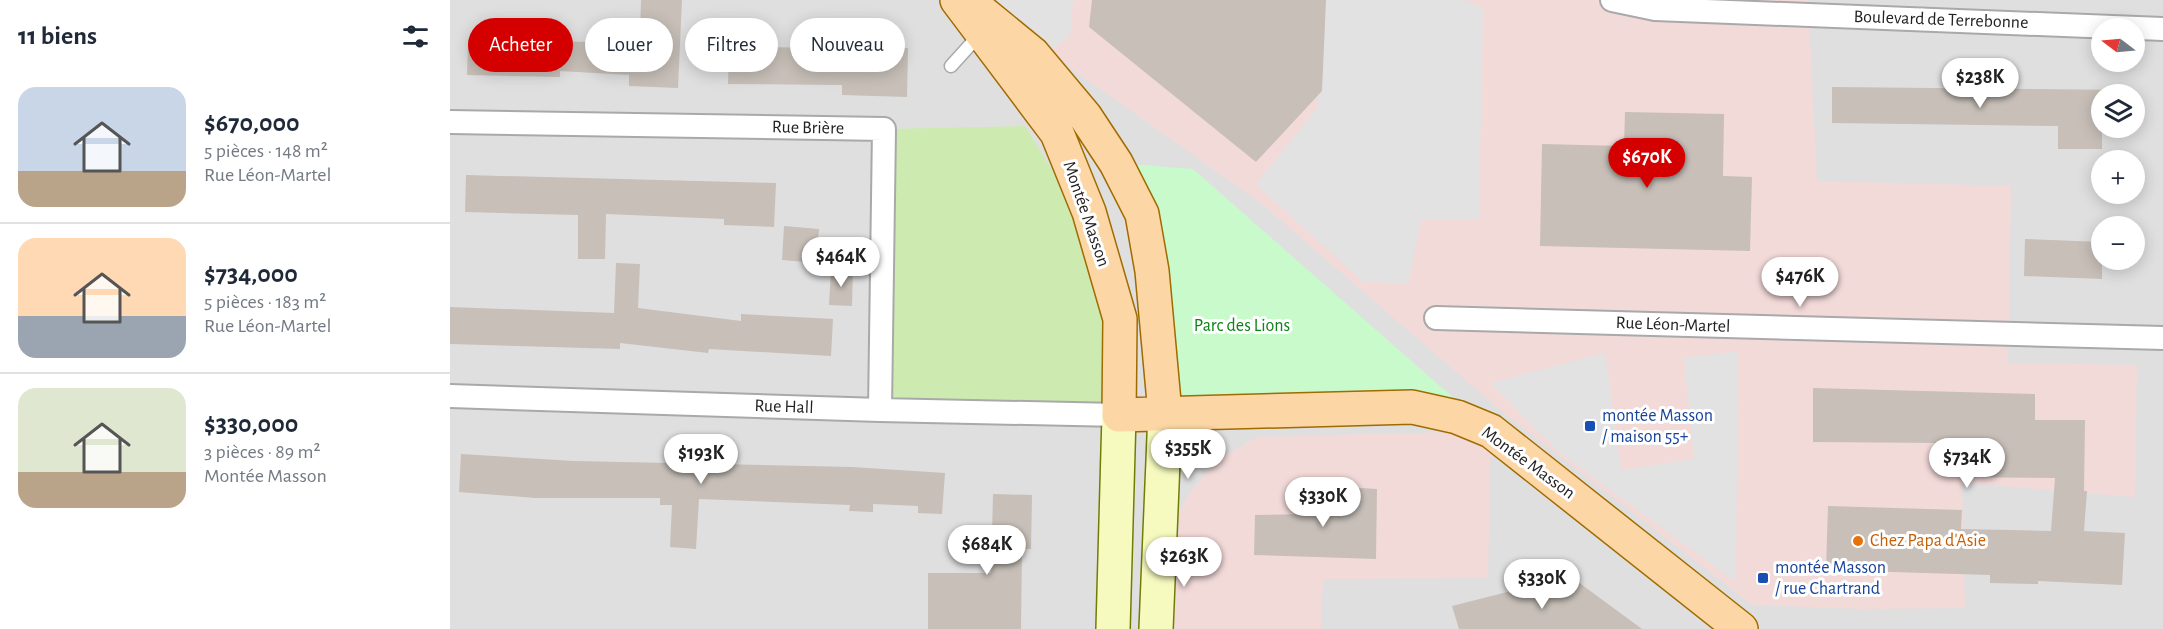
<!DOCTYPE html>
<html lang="fr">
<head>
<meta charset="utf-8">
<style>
	:root { --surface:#fff; --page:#f6f6f7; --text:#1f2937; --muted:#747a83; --line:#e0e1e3; --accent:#d40000 }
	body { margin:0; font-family:"Alegreya Sans",sans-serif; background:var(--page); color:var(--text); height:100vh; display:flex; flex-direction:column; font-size:22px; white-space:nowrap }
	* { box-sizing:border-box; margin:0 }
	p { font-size:20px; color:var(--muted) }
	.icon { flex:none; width:33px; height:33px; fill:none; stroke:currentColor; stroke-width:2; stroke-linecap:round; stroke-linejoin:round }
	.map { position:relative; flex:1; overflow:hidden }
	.drawer { display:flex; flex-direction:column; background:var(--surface); width:450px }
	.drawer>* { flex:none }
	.hud { position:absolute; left:18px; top:18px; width:570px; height:54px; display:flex; gap:12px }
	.needle { width:39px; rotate:286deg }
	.controls { position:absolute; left:1641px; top:18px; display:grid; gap:12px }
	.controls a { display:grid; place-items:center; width:54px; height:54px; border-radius:50%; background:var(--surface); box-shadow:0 3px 15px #0003; font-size:30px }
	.price { position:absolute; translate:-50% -51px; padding:0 14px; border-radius:21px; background:#fff; color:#222; font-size:20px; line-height:39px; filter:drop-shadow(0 2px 3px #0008) }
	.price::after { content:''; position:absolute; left:50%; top:36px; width:18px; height:14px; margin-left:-9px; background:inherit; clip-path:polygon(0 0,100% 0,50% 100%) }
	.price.selected { background:var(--accent); color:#fff }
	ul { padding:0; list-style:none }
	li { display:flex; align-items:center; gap:18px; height:150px; padding:0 18px }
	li+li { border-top:2px solid var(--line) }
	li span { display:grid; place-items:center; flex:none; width:168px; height:120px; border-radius:18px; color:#555 }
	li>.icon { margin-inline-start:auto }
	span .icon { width:72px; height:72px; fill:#fffc; stroke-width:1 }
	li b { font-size:26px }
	h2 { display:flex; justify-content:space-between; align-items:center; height:72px; padding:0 18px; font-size:26px }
	.chip { padding:0 21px; border-radius:27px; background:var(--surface); box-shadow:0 3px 15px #0003; font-size:21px; line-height:54px }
	.chip.selected { background:var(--accent); color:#fff }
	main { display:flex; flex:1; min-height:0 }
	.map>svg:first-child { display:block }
	.residential { fill:#e0dfdf; fill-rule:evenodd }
	.commercial { fill:#f2dad9 }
	.grass { fill:#cdebb0 }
	.park { fill:#c8facc }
	.parking { fill:#e2e2e2 }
	.building { fill:#c7bfb8 }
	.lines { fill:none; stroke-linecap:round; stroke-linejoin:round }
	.lane-casing { stroke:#a9a9a9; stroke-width:15 }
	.street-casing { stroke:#a9a9a9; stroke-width:26 }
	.secondary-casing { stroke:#707d05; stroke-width:36 }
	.primary-casing { stroke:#a06b00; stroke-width:36 }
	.lane { stroke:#fff; stroke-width:12 }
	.street { stroke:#fff; stroke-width:22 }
	.secondary { stroke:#f7fabf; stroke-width:33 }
	.primary { stroke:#fcd6a4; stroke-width:33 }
	.transit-dot { fill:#1a4fb4; stroke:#fff; stroke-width:2 }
	.food-dot { fill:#e8710a; stroke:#fff; stroke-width:2 }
	.labels { text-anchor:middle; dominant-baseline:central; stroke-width:6; stroke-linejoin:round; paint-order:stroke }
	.street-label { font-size:18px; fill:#222; stroke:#fff }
	.park-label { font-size:18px; fill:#0c8416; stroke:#fff }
	.transit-label { font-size:18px; fill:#164399; stroke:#fff; text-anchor:start }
	.food-label { font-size:18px; fill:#c56008; stroke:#fff; text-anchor:start }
</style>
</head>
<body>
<main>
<section class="drawer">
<h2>11 biens<svg class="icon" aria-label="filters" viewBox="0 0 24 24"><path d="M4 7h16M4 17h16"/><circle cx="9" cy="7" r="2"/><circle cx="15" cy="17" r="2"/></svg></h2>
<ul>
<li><span style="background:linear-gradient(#c9d6e8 70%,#b9a48a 0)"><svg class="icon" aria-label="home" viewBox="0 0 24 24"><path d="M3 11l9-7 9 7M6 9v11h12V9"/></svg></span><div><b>$670,000</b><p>5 pièces · 148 m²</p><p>Rue Léon-Martel</p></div></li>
<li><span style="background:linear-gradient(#ffd9b3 65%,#9aa5b1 0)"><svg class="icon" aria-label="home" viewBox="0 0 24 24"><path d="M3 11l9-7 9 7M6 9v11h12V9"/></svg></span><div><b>$734,000</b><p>5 pièces · 183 m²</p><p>Rue Léon-Martel</p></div></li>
<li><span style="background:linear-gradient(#dfe7d0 70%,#b9a48a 0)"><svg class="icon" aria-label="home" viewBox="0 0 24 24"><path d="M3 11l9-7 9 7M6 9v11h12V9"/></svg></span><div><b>$330,000</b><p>3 pièces · 89 m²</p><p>Montée Masson</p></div></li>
</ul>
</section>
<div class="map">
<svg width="1713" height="629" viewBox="0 0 1713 629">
	<rect width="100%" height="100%" fill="#f2efe9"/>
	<!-- residential -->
	<path class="residential" d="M0,0H1713V629H0ZM1652,28H1684V62H1652ZM1652,94H1684V128H1652ZM1652,160H1684V194H1652ZM1652,226H1684V260H1652Z"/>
	<!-- commercial -->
	<path class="commercial" d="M537,0H1358L1367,181L1561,186L1558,363L1687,365L1685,497L1512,483L1515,608L1412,609L1302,605L1055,414L808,201L622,69Z
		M1041,431L1038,578L873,579L871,629H706L710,545L741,491L767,461L807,437Z"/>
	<!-- grass -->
	<path class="grass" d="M575,126L620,199L655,315L656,407L427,400L434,129Z"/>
	<!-- park -->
	<path class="park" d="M666,163L743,169L1041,431L1007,417L715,413Z"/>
	<!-- parking -->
	<path class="parking" d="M534,0H623L620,36L596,54Z
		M868,0H1014L1033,8L1029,219L971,220L958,284L912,281L806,184L868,107Z
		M1288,351L1286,582L1109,452L1041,383L1155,353L1171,470L1244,459L1234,358Z"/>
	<!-- building -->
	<path class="building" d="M191,0H232L228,88L179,86V75L110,71V77L17,75L18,40L146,42L147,32L190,35Z
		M642,0H876L872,91L806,162L639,27Z
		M279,47L458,48L457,97L392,95V85L278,84Z
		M1382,87L1679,90V94H1652V128H1679V130H1652V149H1608V126L1382,123Z
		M1175,112L1274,114L1273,176L1302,177L1300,251L1090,246L1092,144L1174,146Z
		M16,175L326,183L324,227L274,225V219L156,214L155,259H128V215L15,212Z
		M334,226L369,229L366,263L332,260Z
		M1575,239L1652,242V279L1574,276Z
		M166,263L190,264L188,308L291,321V314L383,319L381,356L259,349L258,353L170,343V349L0,344V307L164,313Z
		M381,269L403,270L402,306L379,305Z
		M1363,388L1585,394V420H1635L1634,491H1637L1634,531L1675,533L1672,585L1588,581V584L1540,583V575L1376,570L1378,506L1512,510L1511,529L1601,531L1605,478L1494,477V443L1363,442Z
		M11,454L124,461L402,467L495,473L492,514L468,513V506L423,504V512L399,511L400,505L249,499L246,549L220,547L222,505H210V498H85L9,492Z
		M894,487L927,489L926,559L804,555L805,515L855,514L856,498L894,497Z
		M543,494L582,495L581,549H572L571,629H478V573H541Z
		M1120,576L1192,629H1009L1002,606Z"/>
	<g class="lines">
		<!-- lane casing -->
		<g class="lane-casing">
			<path id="lane" d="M501,66L530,34"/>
		</g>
		<!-- street casing -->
		<g class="street-casing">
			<path id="street" d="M1162,0L1205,9L1713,29
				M0,122L434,129L430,410
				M986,318L1713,338
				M0,396L430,410L669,415"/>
		</g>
		<!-- secondary casing -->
		<g class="secondary-casing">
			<path id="secondary" d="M663,629L669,415
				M706,629L715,413"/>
		</g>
		<!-- primary casing -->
		<g class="primary-casing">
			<path id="primary" d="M507,0L607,133L639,212L670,319L669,415L962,407L1007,417L1041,431L1291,629
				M533,13L583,54L635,116L666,163L692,214L702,271L715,413"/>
		</g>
		<!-- lane -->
		<use href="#lane" class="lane"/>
		<!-- street -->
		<use href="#street" class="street"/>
		<!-- secondary -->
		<use href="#secondary" class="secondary"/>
		<!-- primary -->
		<use href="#primary" class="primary"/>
	</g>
	<!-- markers -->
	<g class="transit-dot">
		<rect x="1134" y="420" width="12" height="12" rx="3"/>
		<rect x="1307" y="572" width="12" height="12" rx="3"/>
	</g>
	<circle class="food-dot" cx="1408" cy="541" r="6"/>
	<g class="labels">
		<!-- street labels -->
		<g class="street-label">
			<text transform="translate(1491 20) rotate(2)">Boulevard de Terrebonne</text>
			<text transform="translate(358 128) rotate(1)">Rue Brière</text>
			<text transform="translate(636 214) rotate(71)">Montée Masson</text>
			<text transform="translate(1223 325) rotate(2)">Rue Léon-Martel</text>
			<text transform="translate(334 407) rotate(2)">Rue Hall</text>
			<text transform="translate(1078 463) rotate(36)">Montée Masson</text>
		</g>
		<!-- park labels -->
		<g class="park-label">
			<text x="792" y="326">Parc des Lions</text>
		</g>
		<!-- transit labels -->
		<g class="transit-label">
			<text x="1152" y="416">montée Masson<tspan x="1152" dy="21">/ maison 55+</tspan></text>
			<text x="1325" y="568">montée Masson<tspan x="1325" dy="21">/ rue Chartrand</tspan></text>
		</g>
		<!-- food labels -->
		<g class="food-label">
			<text x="1420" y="541">Chez Papa d'Asie</text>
		</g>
	</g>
</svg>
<div class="controls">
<a><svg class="needle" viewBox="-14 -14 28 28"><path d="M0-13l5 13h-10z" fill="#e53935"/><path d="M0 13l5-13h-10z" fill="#747a83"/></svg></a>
<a><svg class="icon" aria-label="layers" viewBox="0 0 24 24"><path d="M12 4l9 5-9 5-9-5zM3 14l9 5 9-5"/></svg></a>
<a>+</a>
<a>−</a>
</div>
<b class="price" style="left:1530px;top:109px">$238K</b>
<b class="price selected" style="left:1197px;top:189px">$670K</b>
<b class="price" style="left:391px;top:288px">$464K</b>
<b class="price" style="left:1350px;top:308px">$476K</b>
<b class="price" style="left:738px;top:480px">$355K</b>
<b class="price" style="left:251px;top:485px">$193K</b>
<b class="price" style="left:1517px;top:489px">$734K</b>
<b class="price" style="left:873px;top:528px">$330K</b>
<b class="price" style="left:537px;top:576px">$684K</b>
<b class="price" style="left:734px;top:588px">$263K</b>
<b class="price" style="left:1092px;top:610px">$330K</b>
<div class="hud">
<a class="chip selected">Acheter</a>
<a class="chip">Louer</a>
<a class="chip">Filtres</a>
<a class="chip">Nouveau</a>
</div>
</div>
</main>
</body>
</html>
